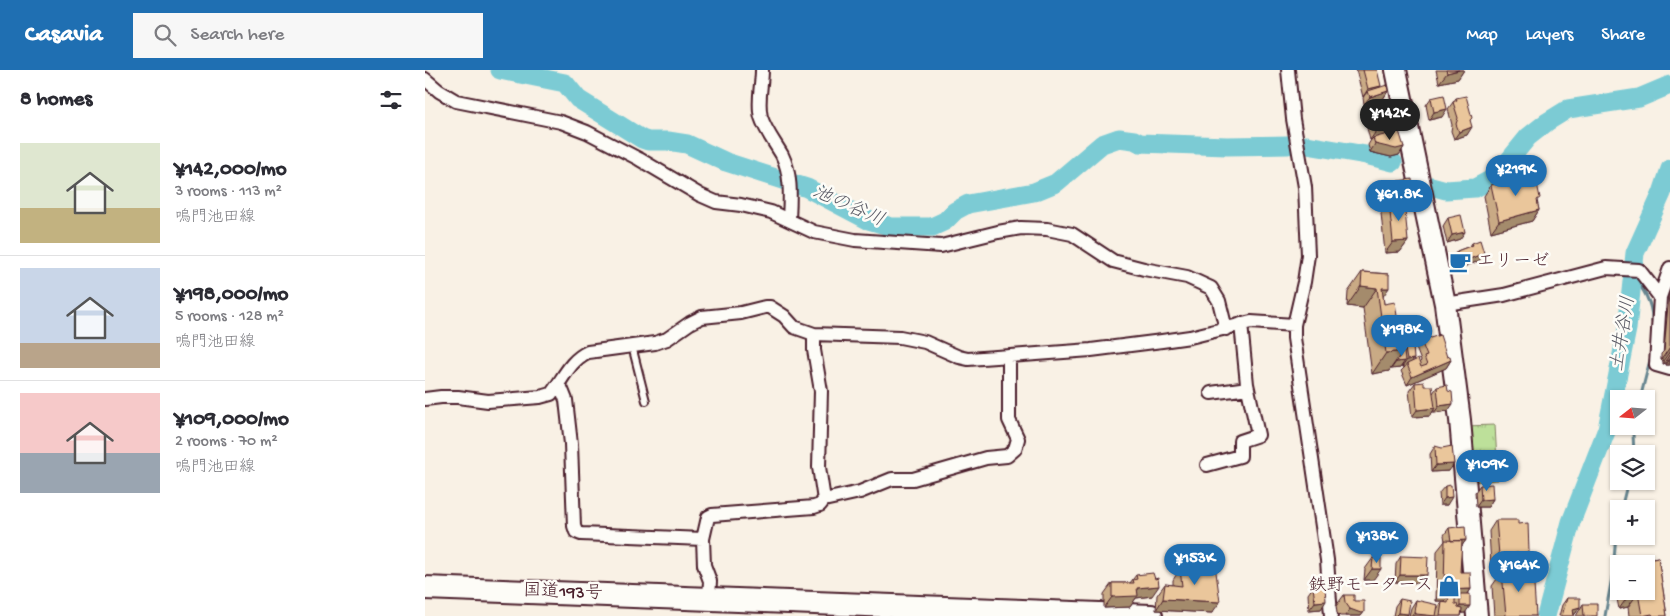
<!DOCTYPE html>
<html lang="en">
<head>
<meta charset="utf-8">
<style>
	:root { --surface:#fff; --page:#f7f7f7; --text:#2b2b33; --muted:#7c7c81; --line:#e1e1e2; --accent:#1f6fb2 }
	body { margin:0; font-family:"Gochi Hand","Klee One",sans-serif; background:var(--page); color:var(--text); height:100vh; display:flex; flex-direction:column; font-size:19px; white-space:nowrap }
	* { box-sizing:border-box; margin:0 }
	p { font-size:16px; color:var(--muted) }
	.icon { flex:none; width:28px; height:28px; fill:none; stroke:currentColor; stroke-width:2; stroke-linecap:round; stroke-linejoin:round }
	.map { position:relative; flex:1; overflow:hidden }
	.drawer { display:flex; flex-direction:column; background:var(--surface); width:425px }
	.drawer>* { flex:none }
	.needle { width:32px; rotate:253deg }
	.controls { position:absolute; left:1185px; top:320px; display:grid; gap:10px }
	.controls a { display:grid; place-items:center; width:45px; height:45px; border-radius:0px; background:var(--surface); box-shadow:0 1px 4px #0004; font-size:25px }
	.price { position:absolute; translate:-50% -42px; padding:0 11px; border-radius:18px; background:var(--accent); color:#fff; font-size:16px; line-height:32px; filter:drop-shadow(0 1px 2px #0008) }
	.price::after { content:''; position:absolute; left:50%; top:30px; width:15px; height:11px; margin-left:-8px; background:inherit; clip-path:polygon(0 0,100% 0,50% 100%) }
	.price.active { background:#222; color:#fff }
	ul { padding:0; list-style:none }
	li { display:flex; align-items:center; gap:15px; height:125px; padding:0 20px }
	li+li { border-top:1px solid var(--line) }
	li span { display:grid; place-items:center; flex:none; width:140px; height:100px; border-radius:0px; color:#555 }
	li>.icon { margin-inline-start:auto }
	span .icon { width:60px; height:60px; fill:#fffc; stroke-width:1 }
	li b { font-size:21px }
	h2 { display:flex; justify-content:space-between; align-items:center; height:60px; padding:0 20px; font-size:21px }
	header { display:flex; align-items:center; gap:30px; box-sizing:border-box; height:70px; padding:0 25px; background:var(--accent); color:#fff }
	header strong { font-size:24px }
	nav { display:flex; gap:28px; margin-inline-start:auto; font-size:18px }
	.search { width:350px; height:45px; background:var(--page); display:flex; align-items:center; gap:12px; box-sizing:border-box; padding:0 18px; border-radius:0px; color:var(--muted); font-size:19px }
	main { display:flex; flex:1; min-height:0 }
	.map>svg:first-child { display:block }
	.grass { fill:url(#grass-tufts); stroke:#848062 }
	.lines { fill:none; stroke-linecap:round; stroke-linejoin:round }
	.stream { stroke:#678690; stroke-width:3 }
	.river { stroke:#7bcbd4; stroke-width:19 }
	.lane-casing { stroke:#4a1f2b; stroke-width:10 }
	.street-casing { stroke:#4a1f2b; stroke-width:16 }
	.primary-casing { stroke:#4a1f2b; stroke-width:24 }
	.highway-casing { stroke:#4a1f2b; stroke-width:26 }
	.lane { stroke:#fdfcf7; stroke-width:6 }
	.street { stroke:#fdfcf7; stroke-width:12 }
	.primary { stroke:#fdfcf7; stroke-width:20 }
	.highway { stroke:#fdfcf7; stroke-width:22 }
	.wall { fill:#c9aa85; stroke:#4a1f2b }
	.shaded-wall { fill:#a48b6c; stroke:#4a1f2b }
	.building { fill:#eac69b; stroke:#4a1f2b }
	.labels { text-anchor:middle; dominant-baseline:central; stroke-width:5; stroke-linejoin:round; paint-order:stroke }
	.poi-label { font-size:18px; fill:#4a1f2b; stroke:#fdfcf7; text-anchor:start }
	.street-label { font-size:18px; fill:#4a1f2b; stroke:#fdfcf7 }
	.water-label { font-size:19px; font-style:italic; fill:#5b5b66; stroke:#fdfcf7 }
</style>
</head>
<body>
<header>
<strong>Casavia</strong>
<div class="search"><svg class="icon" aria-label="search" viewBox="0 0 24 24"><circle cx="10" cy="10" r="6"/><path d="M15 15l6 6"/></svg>Search here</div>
<nav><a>Map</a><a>Layers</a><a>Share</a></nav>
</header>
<main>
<section class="drawer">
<h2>8 homes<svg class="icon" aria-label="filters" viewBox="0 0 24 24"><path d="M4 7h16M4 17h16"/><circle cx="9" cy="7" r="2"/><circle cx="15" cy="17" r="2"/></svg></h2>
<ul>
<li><span style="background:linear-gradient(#dfe7d0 65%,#c2b280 0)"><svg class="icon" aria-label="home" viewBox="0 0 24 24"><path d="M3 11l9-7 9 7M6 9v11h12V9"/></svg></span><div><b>¥142,000/mo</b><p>3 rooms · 113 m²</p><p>鳴門池田線</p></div></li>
<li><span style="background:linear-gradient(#c9d6e8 75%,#b9a48a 0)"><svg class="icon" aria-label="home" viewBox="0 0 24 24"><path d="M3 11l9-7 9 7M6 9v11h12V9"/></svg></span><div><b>¥198,000/mo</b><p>5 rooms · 128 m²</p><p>鳴門池田線</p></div></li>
<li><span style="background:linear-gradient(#f6c9c9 60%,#9aa5b1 0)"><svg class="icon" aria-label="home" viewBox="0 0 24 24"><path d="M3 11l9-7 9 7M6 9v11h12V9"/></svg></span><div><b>¥109,000/mo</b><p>2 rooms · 70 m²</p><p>鳴門池田線</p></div></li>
</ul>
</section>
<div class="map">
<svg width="1245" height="546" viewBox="0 0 1245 546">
	<defs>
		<pattern id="grass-tufts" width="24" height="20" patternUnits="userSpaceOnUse" patternTransform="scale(1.25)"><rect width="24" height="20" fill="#bde09a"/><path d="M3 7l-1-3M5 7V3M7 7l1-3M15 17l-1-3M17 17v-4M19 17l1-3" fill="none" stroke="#a4c085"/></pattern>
	</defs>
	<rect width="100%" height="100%" fill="#f9f1e5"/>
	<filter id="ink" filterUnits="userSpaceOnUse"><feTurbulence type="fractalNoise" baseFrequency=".02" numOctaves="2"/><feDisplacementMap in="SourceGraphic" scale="10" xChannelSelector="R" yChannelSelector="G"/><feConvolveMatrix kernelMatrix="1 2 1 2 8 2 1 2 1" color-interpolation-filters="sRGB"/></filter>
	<g filter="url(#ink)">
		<!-- grass -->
		<path class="grass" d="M1070,355L1073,410L1044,412L1039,356Z"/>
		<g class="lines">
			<!-- stream -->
			<path class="stream" d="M1207,204C1218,219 1228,233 1227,252
				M1215,329L1226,286
				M1209,384L1208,364L1209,356
				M1196,439L1203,411
				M1180,546L1188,502L1192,452L1194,445"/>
			<!-- river -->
			<path class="river" d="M75,0L140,13L153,29L217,69L223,71H243L262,74L301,92L382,118L443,150L467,157H507L520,151L530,141L543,134L609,122L631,113L677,74L694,68L709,70L715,73L802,76L863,75
				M882,75L941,85L968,92
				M1006,116L1021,120L1050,118L1067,109L1081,94L1103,67L1122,52L1143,39L1214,28L1245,15
				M1121,546L1146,452L1182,359L1202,259L1210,183L1237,123L1245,99"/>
			<!-- lane casing -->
			<g class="lane-casing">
				<path id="lane" d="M207,276L221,331"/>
			</g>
			<!-- street casing -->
			<g class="street-casing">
				<path id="street" d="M337,0C337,15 332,32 336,47C340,60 350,73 357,85C367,105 365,128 364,150
					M863,0L868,49L880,117L883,185L879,212L869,255V268L902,490L906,546
					M0,9L14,21L31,31L136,52L162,62L214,89L275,125L291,132L316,135L346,142L389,162L430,170L516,176L573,162L596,158L622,159L647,164L688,191L719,199L762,207L786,218L794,231L801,259
					M1245,198L1235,227L1231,295L1245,299
					M1020,234L1079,225L1181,198L1214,200L1235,227
					M389,264V280L396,321L394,397L399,430L435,422L467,409H488L561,388L582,386L590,379L593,369L584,350V287
					M132,316L137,320L141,330L146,374L149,456L151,462L156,464L278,469L279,495L285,511L284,528
					M786,323L823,318
					M0,329L16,327H33L63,331L115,327L126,324C138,309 145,290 163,282L230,273L242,269L265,253L277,247L316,243L340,237H345L359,246L369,257L389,264L475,267L500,272L534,287L543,289L666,280L737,271L765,267L826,252L869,255
					M782,395L815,386V371L833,365L822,314L816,254
					M278,469L283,447L287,445L389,437L395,435L399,430"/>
			</g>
			<!-- primary casing -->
			<g class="primary-casing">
				<path id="primary" d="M971,0L1020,234L1035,350L1052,546"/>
			</g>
			<!-- highway casing -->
			<g class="highway-casing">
				<path id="highway" d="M0,518L726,546"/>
			</g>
			<!-- lane -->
			<use href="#lane" class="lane"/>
			<!-- street -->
			<use href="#street" class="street"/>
			<!-- primary -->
			<use href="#primary" class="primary"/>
			<!-- highway -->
			<use href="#highway" class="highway"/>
		</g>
		<!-- wall -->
		<path class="wall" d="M931,0H952L955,17L963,21L958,29L939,34L938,28L939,26L938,27Z
			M1011,0H1039L1033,9L1014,13Z
			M1006,28L1017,47L1004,50L1001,35Z
			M1031,28L1045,50L1042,65L1029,69L1026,61L1027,55L1023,39Z
			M956,35L979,77L974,85L966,87L945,82L943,75L946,70H945L942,58L947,50L956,49L953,38Z
			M973,111L988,121L983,128L970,130L968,118Z
			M1066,115L1112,132L1114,140L1107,151L1066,162L1059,126Z
			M964,132L983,171L975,182L960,183L956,143Z
			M1023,148L1035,169L1022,173L1018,156Z
			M1047,173L1054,191L1030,200L1027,188L1032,181L1045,176Z
			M937,202L964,204L958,227L959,234L974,260L972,263L973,267L977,274L978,275L984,267L988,279L987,292L994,293L996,291L991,278L993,276L992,274L998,267L1005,268L1022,287L1026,290L1021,298L982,315L976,301L980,297H977V295L975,298L966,299V298L964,301L947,304L938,238L922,236L923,222Z
			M1245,220V295H1241V293L1238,294V291L1236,290V284L1239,281L1244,224Z
			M990,313L999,316L1008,323L1012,317L1023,341L1009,343V340L1005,346L987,347L984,321Z
			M1010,376L1024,401L1006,402L1005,384Z
			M1055,415L1068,429L1063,437H1051L1050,422Z
			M1020,416L1022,435H1015L1014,423Z
			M1071,450L1097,493L1066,496L1064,461Z
			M1024,458L1041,470L1036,477L1035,502L1046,519L1043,524L1040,543H1037L1036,546H984L986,538L991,530L1012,539L1017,532H1019L1020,531H1011L1012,481L1020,471L1019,465Z
			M976,486L997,513L970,512L971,494Z
			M1233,487L1242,546H1204L1203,537L1194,539L1192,529L1198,521H1221V494H1204L1205,492Z
			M948,488V510H939L940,499Z
			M755,499L787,543L731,540L732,525L740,514L748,515V510Z
			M1077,502L1111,546H1069L1067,516Z
			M711,505L727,526L711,528L705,537L679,538V524L687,513H705Z
			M888,517L896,539L884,540L883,524Z
			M919,525L929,531L939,542L936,546H915L912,543L911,536Z
			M1142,528L1155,537L1150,544L1149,545V546H1134L1137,535Z
			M975,529L983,544L982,546H968L970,536Z
			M1158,534L1172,546H1151Z"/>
		<!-- shaded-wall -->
		<path class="shaded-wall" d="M1034,0H1039L1033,9L1014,13L1022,3Z
			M956,16L951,23L943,21L938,27L943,19Z
			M963,21L958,29L939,34L945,27Z
			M1022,39L1017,47L1004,50L1009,42Z
			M1047,57L1042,65L1029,69L1034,62Z
			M973,58L967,66L948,68L946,70H945L950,63Z
			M950,74L979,77L974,85L966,87L945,82Z
			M988,121L983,128L970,130L975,122Z
			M1114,140L1107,151L1066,162L1074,151Z
			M1040,162L1035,169L1022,173L1027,165Z
			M983,171L975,182L960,183L968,172Z
			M1059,183L1054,191L1030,200L1035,193Z
			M936,216L952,218L938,238L922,236Z
			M957,218H964L954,232Z
			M1245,277V281L1238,291L1236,290Z
			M978,281L964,301L947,304L961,283Z
			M1245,284V287L1241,293L1238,294Z
			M989,289L984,296L982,294L980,297H977L982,290Z
			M1245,289V295H1241Z
			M1026,290L1021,298L982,315L987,307Z
			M980,291L975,298L966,299L971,292Z
			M1028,334L1023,341L1009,343L1014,336Z
			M1010,338L1005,346L987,347L992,340Z
			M1029,394L1024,401L1006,402L1011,395Z
			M1027,427L1022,435H1015L1020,428Z
			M1068,429L1063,437H1051L1056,430Z
			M1041,470L1036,477L1026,472Z
			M1104,482L1097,493L1066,496L1074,485Z
			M947,499H956L948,510H939Z
			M975,505H1002L997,513L970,512Z
			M734,516L727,526L711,528L705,537L679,538L687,527L712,518Z
			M1046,519L1039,530L1035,524L1030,530L1024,526L1020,531H1011L1019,520Z
			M1213,523L1203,537L1194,539L1204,525Z
			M738,529L795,532L787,543L731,540Z
			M901,531L896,539L884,540L890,532Z
			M1035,536H1045L1040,543H1030Z
			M1155,537L1150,544L1145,546L1148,539Z
			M925,539L939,542L936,546H920Z
			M989,542L991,543L989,546H986Z
			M973,543L983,544L982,546H970Z"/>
		<!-- building -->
		<path class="building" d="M938,0H952L956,16L943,19Z
			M1021,0H1034L1022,3Z
			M962,15L963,21L945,27L943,21Z
			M1019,25L1022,39L1009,42L1006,28Z
			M1041,26L1047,48L1045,50L1047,57L1034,62L1031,54L1033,48L1028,32L1032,30L1031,28Z
			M964,33L967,46L959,48L956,35Z
			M970,46L973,58L950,63L947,50Z
			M974,61L979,77L971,79L950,74L948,68Z
			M1110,104L1115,128L1112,130L1114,140L1074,151L1066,115Z
			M987,109L988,121L975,122L973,111Z
			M979,131L983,171L968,172L964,132Z
			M1036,145L1040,162L1027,165L1023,148Z
			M1055,170L1059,183L1035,193L1032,181L1048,175L1047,173Z
			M937,202L964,204V218H957L959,234L970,232L974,260L972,261L973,267H976L978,281L961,283L952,218L936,216Z
			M1003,265L1005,268L1015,265L1022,287L1025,286L1026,290L987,307L982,294L993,289L996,297L1002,295L999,287L1002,286L996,271L998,269V267Z
			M989,266L990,276H988L989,289L982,290L979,273L984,267Z
			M977,274H978L980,291L971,292L978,281Z
			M999,312V316H1007L1010,338L992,340L990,313Z
			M1022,315L1023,321L1027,322L1028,334L1014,336L1012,317Z
			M1010,376L1017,378L1027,376L1029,394L1011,395Z
			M1067,414L1068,429L1056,430L1055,415Z
			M1026,415L1027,427L1020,428V416Z
			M1071,450H1093V454L1103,453L1104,482L1074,485Z
			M1040,456L1041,470L1026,471L1024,458Z
			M1020,470L1037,471L1035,502H1045L1046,519L1019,520Z
			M976,486L1003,487L1002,505H975Z
			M1233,487L1242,546H1228L1227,544L1217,546L1213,523L1204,525V521H1221V494H1205V492Z
			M948,488H956V499H947Z
			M790,495L795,532L738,529L740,514L757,516L755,499Z
			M1108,499L1111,546H1081L1077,502Z
			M728,503L730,509L733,508L734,516L712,518L713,526L687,527V513H709L708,510L712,509L711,505Z
			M900,516L901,531L890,532L888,517Z
			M1035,524H1045V536H1035Z
			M919,525H929V531H939V542L936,543L925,539L920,532Z
			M1024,526L1030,527V534H1032L1033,538L1037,539L1036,546H1015L1017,532L1023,533Z
			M1142,528H1155V537L1148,539L1149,546H1137Z
			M975,529L985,531L983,544L973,543Z
			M991,530L1013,535L1011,546L991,544V543L989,542Z
			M1158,534H1172V546H1159Z"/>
	</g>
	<!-- icons -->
	<defs>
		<g id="cafe-bare" transform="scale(1.725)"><path d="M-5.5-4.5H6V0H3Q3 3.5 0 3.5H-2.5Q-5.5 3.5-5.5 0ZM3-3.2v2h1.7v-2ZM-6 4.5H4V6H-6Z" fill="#1f6fb2" stroke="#fdfcf7" stroke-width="2.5" paint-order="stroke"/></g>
		<g id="shop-bare" transform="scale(1.725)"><path d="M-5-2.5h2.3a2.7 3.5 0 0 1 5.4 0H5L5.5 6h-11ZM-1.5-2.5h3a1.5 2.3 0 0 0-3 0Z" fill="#1f6fb2" stroke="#fdfcf7" stroke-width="2.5" paint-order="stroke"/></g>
	</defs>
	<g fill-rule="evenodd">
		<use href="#cafe-bare" x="1035" y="192"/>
		<use href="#shop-bare" x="1024" y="516"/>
	</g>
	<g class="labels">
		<!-- poi labels -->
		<g class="poi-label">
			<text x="1052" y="192">エリーゼ</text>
			<text x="1008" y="516" text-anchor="end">鉄野モータース</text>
		</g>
		<!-- street labels -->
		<g class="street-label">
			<text transform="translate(138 523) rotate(2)">国道193号</text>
		</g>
		<!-- water labels -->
		<g class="water-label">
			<text transform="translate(423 137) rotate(24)">池の谷川</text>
			<text transform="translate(1199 264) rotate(-81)">土井谷川</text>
		</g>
	</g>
</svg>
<div class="controls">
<a><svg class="needle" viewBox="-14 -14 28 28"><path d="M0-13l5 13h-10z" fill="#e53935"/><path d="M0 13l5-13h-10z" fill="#7c7c81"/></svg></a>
<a><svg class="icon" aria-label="layers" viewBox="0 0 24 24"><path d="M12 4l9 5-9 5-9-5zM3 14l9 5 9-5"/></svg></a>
<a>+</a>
<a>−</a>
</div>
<b class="price active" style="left:965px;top:71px">¥142K</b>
<b class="price" style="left:1091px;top:127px">¥219K</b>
<b class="price" style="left:974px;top:152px">¥61.8K</b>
<b class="price" style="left:977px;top:287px">¥198K</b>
<b class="price" style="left:1062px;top:422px">¥109K</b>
<b class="price" style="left:952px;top:494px">¥138K</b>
<b class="price" style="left:770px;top:516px">¥153K</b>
<b class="price" style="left:1094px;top:523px">¥164K</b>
</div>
</main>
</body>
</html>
